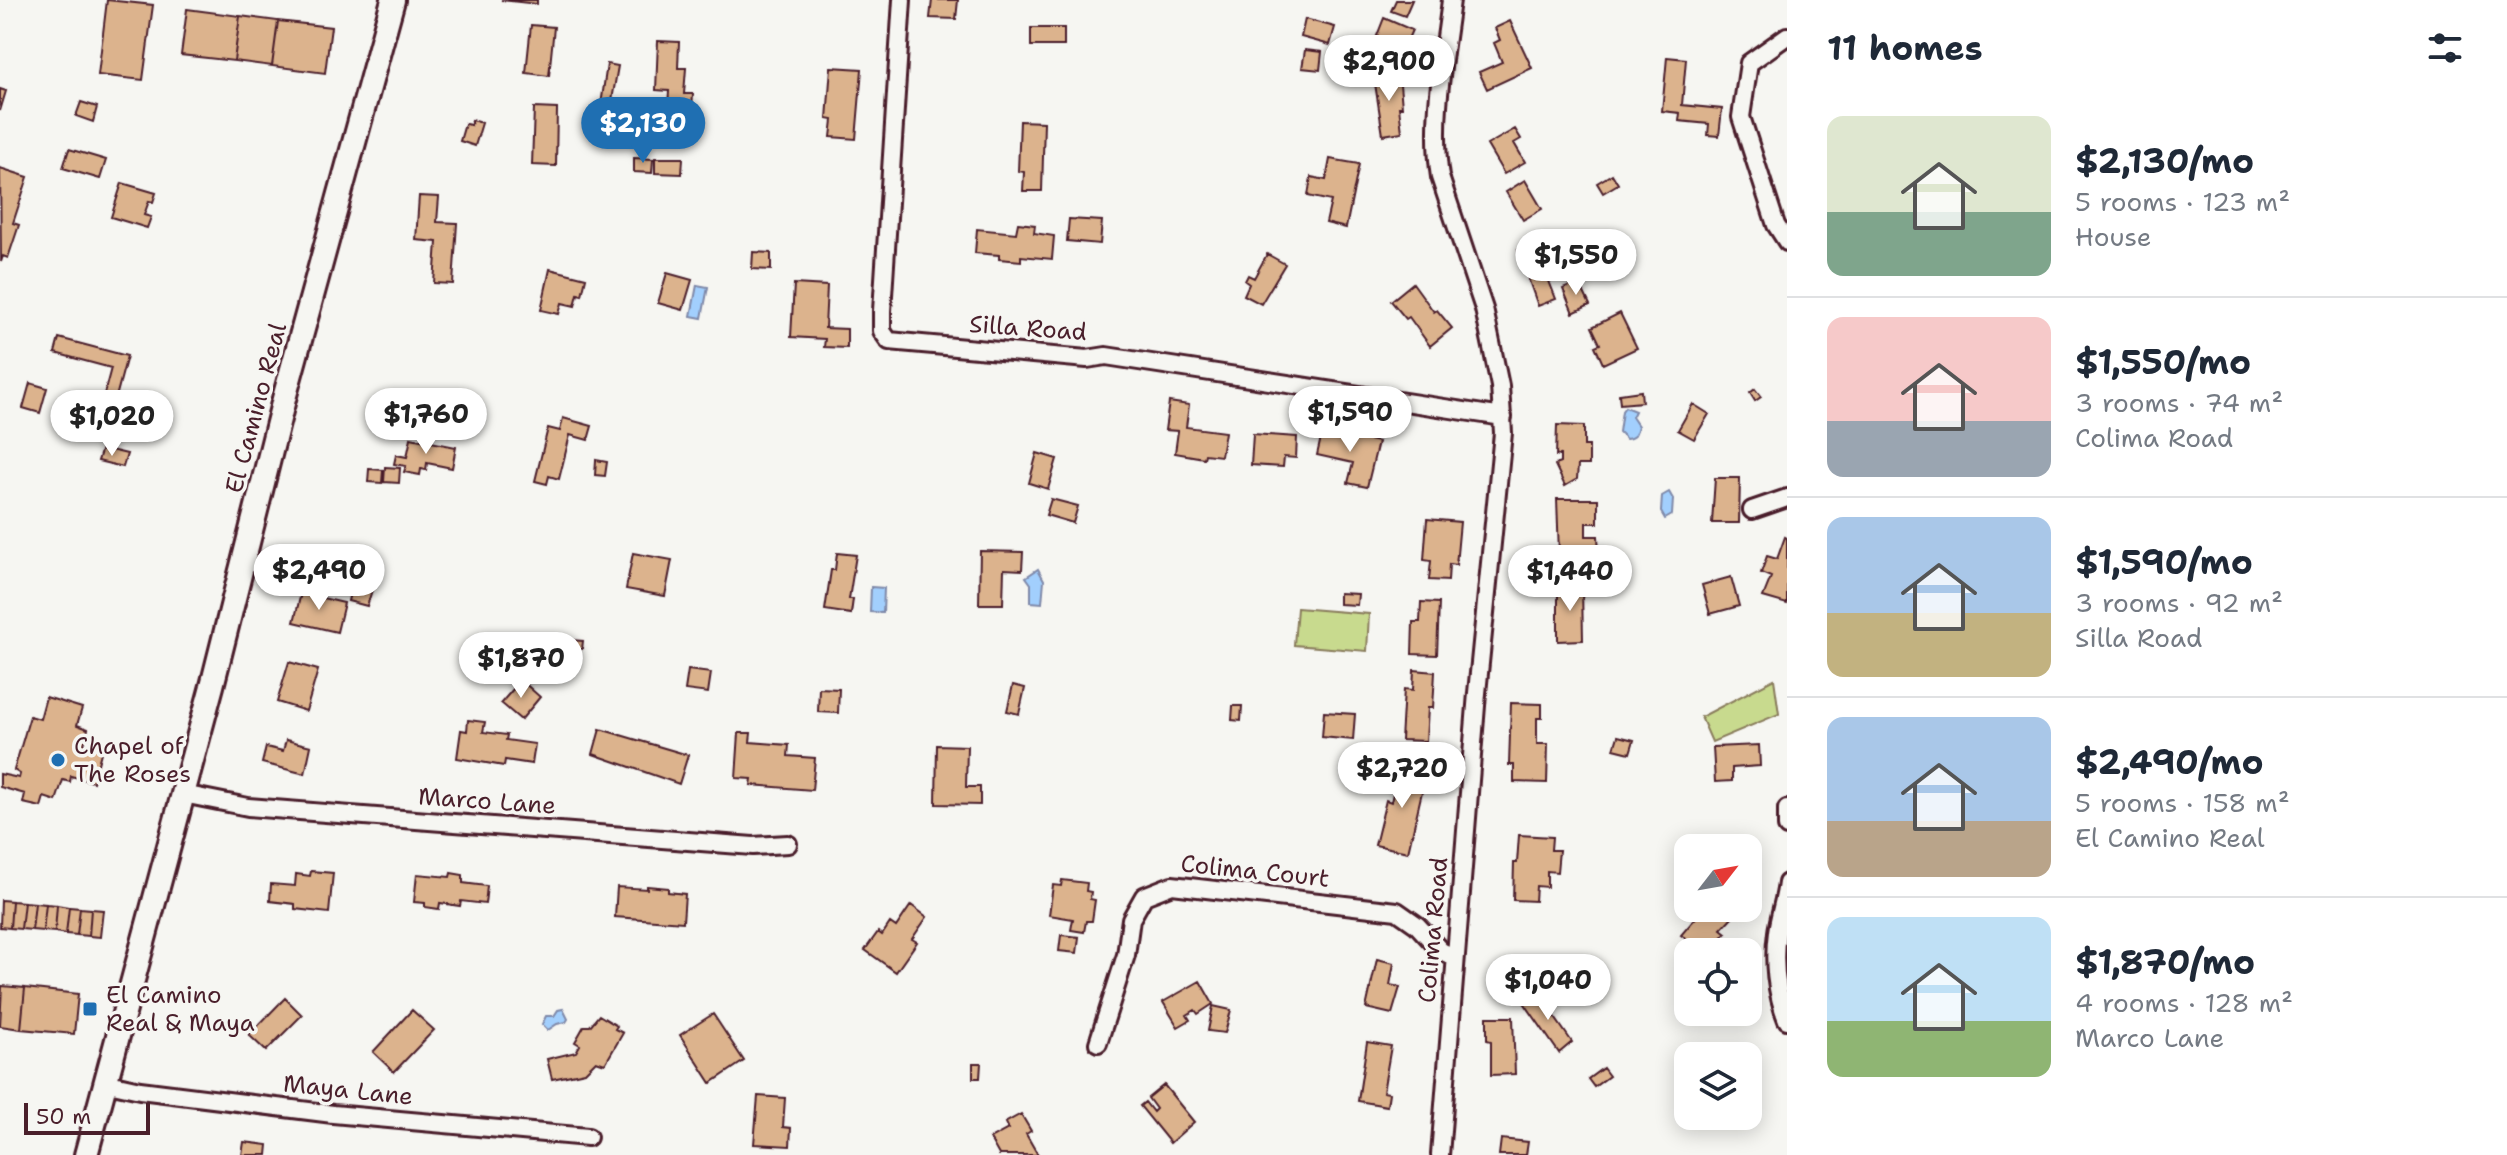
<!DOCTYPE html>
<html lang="en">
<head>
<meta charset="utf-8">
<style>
	:root { --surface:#fff; --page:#f6f6f7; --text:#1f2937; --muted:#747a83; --line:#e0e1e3; --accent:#1f6fb2 }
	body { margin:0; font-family:"Shantell Sans",sans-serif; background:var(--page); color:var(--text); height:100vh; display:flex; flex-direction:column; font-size:30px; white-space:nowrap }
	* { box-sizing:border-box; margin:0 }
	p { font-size:26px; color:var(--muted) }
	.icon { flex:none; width:44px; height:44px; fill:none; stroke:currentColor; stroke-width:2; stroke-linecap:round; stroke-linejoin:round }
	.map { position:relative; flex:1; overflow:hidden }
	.side { display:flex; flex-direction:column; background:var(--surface); width:720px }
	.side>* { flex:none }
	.needle { width:52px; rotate:59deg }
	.fabs { position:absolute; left:1674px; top:834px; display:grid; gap:16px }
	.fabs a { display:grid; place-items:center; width:88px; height:88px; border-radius:16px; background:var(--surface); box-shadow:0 4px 20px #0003; font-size:40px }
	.scale { position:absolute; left:24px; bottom:20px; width:126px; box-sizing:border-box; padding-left:8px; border:4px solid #4a1f2b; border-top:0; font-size:22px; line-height:28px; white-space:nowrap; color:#4a1f2b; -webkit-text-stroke:6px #f6f6f2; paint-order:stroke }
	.price { position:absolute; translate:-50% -68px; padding:0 18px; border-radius:28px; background:#fff; color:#222; font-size:26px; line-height:52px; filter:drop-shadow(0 2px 4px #0008) }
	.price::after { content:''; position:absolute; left:50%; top:48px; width:24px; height:18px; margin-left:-12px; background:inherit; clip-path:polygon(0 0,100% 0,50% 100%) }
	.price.selected { background:var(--accent); color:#fff }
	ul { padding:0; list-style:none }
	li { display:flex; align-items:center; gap:24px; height:200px; padding:0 40px }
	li+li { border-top:2px solid var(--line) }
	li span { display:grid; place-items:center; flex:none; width:224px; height:160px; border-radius:16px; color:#555 }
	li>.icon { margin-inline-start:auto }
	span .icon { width:96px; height:96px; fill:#fffc; stroke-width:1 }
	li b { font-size:34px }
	h2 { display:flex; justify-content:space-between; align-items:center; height:96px; padding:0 40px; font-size:34px }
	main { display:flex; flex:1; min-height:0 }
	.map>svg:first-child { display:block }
	.green { fill:#c8da8e; stroke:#897c5c; stroke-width:2 }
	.water { fill:#a2cffd; stroke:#7f89a9; stroke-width:2 }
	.building { fill:#dcb38d; stroke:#4a1f2b; stroke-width:2 }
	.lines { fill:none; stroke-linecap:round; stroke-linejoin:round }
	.street-casing { stroke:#4a1f2b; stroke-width:22 }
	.secondary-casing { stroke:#4a1f2b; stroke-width:28 }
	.street { stroke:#f6f6f2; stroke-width:16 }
	.secondary { stroke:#f6f6f2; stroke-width:22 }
	.poi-dot { fill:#1f6fb2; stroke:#f6f6f2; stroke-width:3 }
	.labels { text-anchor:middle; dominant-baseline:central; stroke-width:7; stroke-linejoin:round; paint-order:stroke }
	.street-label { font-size:24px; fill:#4a1f2b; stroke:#f6f6f2 }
	.poi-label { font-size:24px; fill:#4a1f2b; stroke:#f6f6f2; text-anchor:start }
</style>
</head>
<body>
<main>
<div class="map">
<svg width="1787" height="1155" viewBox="0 0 1787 1155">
	<rect width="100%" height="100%" fill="#f6f6f2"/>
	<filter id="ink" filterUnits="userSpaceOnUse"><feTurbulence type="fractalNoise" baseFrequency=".0125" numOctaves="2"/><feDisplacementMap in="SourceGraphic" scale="16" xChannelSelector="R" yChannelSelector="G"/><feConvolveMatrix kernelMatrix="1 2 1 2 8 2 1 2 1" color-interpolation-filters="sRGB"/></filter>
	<g filter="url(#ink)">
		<!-- green -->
		<path class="green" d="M1297,608L1369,614L1367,651L1294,645Z
			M1774,679L1779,714L1712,742L1701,717Z"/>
		<!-- water -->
		<path class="water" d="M697,285L708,287L702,318L691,316Z
			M1625,407L1635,411L1632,417L1638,426C1636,434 1635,438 1626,439L1619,432L1622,411Z
			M1669,492L1673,499L1672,515L1665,519L1661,512L1662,496Z
			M1038,569L1044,580L1042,603L1031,602V584L1026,577Z
			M871,587L884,588L883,613L870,612Z
			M563,1009L568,1019L566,1022L557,1024L548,1030L542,1024L546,1016H554L558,1010Z"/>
		<!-- building -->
		<path class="building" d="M107,0L153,5L143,80L98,75Z
			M501,0H537V4Z
			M932,0H958L956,19L930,18Z
			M1396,0H1412L1405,16L1391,11Z
			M187,9L240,16L234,61L181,55Z
			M240,16L278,21L272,66L234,61Z
			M1384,18L1412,30L1400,57L1373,46Z
			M1305,19L1335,27L1330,45L1301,37Z
			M278,21L331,27L325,73L272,66Z
			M1510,21L1532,68L1487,89L1479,72L1502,62L1494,43L1500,40L1495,28Z
			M531,25L554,27L549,76L526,73Z
			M1031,28H1064V46H1031Z
			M658,41L679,42L678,68H686L684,94H693L691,121L667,120L669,91L656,90Z
			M1305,50L1322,52L1320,70L1302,68Z
			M1667,57L1686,59L1682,105L1722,109L1719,136L1708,135L1709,124L1679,121L1680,113L1662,111Z
			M607,64L618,66L611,106L601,105Z
			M831,67L862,69L856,139L831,137L833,120L827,119Z
			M1399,73L1402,107H1399L1402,132L1383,135L1374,77Z
			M0,89L6,91L0,111Z
			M81,102L97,107L93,122L76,116Z
			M534,108L557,109L556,166L532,165Z
			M472,120L482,123L475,146L460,141L465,124L471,125Z
			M1020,121L1044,122L1042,191H1023L1024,172L1018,171Z
			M1515,129L1521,139L1514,143L1525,162L1504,174L1487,145Z
			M69,149L106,160L100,179L63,168Z
			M634,158L653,159L652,173L634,172Z
			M655,158H683L682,174L655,173Z
			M1330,159L1359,164L1346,228L1326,223L1331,201L1308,196L1311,177L1326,180Z
			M0,168L28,177L13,223L19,225L8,258L3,256L1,262Z
			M1612,174L1618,184L1603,193L1597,183Z
			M1525,180L1542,209L1523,220L1506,192Z
			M122,183L156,193L153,202L149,201L144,215L151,217L147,228L111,217Z
			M419,196L439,197L437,222L457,223L453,284L434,283L437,242L416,240Z
			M1069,219L1102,221L1100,244L1067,241Z
			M1018,223L1035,225L1034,233L1054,236L1052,259L1021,256V261L999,259V255L975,253L977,229L1016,233Z
			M1548,239L1554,255L1548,257L1556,279L1549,281L1556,299L1538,306L1518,250Z
			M1598,250L1602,268L1582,273L1578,255Z
			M753,252L771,253V270L752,269Z
			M1267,254L1285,264L1261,304L1244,295L1249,284L1245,281L1248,275L1254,278Z
			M550,269L586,278L582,295L578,294L575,306L562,303L559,314L541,310Z
			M667,273L692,280L683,310L658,303Z
			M1579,282L1590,305L1573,313L1563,289Z
			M1413,283L1434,312L1437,310L1452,328L1430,346L1409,317L1406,319L1391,301Z
			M794,284L827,286L825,328L847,329V348L824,347L825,339L791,337Z
			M1620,313L1637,348L1603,364L1595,346L1600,344L1592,327Z
			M59,338L127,356L115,401L103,398L111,368L55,353Z
			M30,383L47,388L40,413L23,408Z
			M1755,389L1761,397L1755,401L1750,393Z
			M1641,391L1642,402L1620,404L1619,394Z
			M1169,402L1189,405L1186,427L1225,432L1221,456L1205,454L1204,458L1175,453L1178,431L1165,430Z
			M1693,404L1709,414L1694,439L1678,430Z
			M563,418L592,426L588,440L570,435L559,479L549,476L547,484L535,481L548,428L560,431Z
			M1557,425L1584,426V446H1589V465H1578L1577,479L1565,486L1555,465L1560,463V455L1556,456Z
			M1323,429L1378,442L1367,487L1348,483L1353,463L1317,455Z
			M1253,434L1297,437L1296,458L1284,457L1283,467L1251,465Z
			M411,438L456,447L452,468L427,463L426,470L421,469L420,475L404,472L406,466L394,464L396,455L407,457Z
			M102,448L127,454L123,467L98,461Z
			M1037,453L1057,459L1048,489L1029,483Z
			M596,460L607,462L605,476L595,475Z
			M385,467L400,468L399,483L384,482Z
			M369,469L383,470L382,483L368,482Z
			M1715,478H1740L1739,523H1712Z
			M1051,499L1078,506L1073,523L1046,515Z
			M1557,499H1598V523H1586V536H1598L1599,553L1559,554Z
			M1427,519L1460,522L1456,565L1449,564L1448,581L1429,580L1431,561L1424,560Z
			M1785,537L1787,538V604L1763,597L1771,577L1761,573L1767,556L1777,559Z
			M980,551L1023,552L1022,570L1004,569L1003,604H979Z
			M633,553L672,560L665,596L626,589Z
			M837,553L856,555L849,599H853L851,614L825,610L831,570H835Z
			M1731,577L1739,606L1710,614L1702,585Z
			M352,584L372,590L367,606L348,601Z
			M1558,586H1582L1583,640L1558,641Z
			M301,593L344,603L337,632L294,622Z
			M1339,593L1358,594L1357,605L1339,604Z
			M1421,602L1439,603L1437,655L1412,654L1413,622H1420Z
			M570,640L583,641L582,649H570Z
			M289,662L318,670L306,711L277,702Z
			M497,665L509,667L507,677L494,675Z
			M688,670L711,673L708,693L685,690Z
			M1414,670L1435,672L1433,708H1428L1426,741L1401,740L1404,689L1413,690Z
			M521,680L540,697L521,720L501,703Z
			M1013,685L1025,688L1019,714L1007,711Z
			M819,688L839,689L838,713L818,712Z
			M46,697L82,708L77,725L88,729L84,744L102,749L93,782L71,776L70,782L63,780L56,801L44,797L41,807L23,803L25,794L0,787V774L19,778L20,774L14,770L30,716L40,719Z
			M1511,703L1542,704V718H1537V744H1548L1547,783L1514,782V765H1509Z
			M1233,706H1242L1241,721L1232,720Z
			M1324,712L1355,714L1353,740L1322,737Z
			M468,720L485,722L483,732L507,735L506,740L535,744L532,764L505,760L504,766L457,758L461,730L467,731Z
			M600,729L688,755L679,784L593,754Z
			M739,733H751L750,742L789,745L788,756L815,758L812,790L751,785L752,779L736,778Z
			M1618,736L1634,740L1630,753L1614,749Z
			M286,740L311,746L305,774L262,763L266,747L283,751Z
			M937,745L967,746L966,787H980V805L936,804Z
			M1759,745L1760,766L1732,768V781L1715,782L1713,747Z
			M1400,764L1427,770L1408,852L1375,845L1386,800L1391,802Z
			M1519,835L1552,837L1551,850H1559L1557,872L1547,871V887L1536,886L1535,901L1513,900L1514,863H1517Z
			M311,871L333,873L329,913L295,909V904L270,901L271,884L295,886L296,874L310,876Z
			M451,873L463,875V883L487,886L485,904L461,901L460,906L440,903L439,909L425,907V903L414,902L417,874L450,877Z
			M1062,880L1087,883L1086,891L1091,892L1090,899L1095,900L1092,921H1086L1084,932L1071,930L1073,919L1049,915L1053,885L1061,886Z
			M647,886L668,888V892L685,894L683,922L615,917L617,887L647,889Z
			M1,900L12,901L10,928L0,927Z
			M12,901L24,902L21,929L10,928Z
			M24,902L35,903L32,930L21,929Z
			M35,903L46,904L43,931L32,930Z
			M46,904L57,905L55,932L43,931Z
			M57,905L69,907L66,934L55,932Z
			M911,905L927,917L912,939L917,942L896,972L865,950L878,932L882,935L890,923L896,927Z
			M69,907L80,908L77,935L66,934Z
			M80,908L91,909L89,936L77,935Z
			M1704,908H1732L1730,910L1734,915L1721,929L1726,933L1710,952H1703L1681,935Z
			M91,909L103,910L100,937L89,936Z
			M1061,935L1079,937L1077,953L1059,951Z
			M1377,959L1394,963L1390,985L1400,987L1392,1014L1366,1008Z
			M1200,981L1213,1004L1198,1014L1195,1010L1187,1015L1190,1020L1178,1027L1163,1002Z
			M2,986L25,988L21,1029L0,1026Z
			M25,988L78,994L74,1034L21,1029Z
			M1537,992L1572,1042L1559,1053L1523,1001Z
			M285,998L302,1015L266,1051L249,1035Z
			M1213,1006L1231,1010L1225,1033L1208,1031Z
			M412,1010L434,1030L394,1072L373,1052Z
			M713,1014L744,1061L711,1083L680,1035Z
			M599,1015L617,1026L615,1029L623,1033L605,1064L596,1061L585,1072L552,1079L547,1059L576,1052L580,1045L575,1042L584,1026H590Z
			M1487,1017H1513L1515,1074L1491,1075V1041L1487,1040Z
			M1367,1042L1391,1046L1383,1092L1389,1093L1387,1106L1358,1101Z
			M973,1063H981L980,1078H973Z
			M1603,1068L1609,1076L1594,1087L1588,1079Z
			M1164,1085L1194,1122L1170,1143L1140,1106L1145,1102L1153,1112L1156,1109L1148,1098Z
			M758,1096L785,1098L783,1127L791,1128L790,1146L754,1144Z
			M1021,1114L1031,1131L1026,1134L1038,1155H999L990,1139L1008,1129L1005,1123Z
			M1501,1139L1528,1142L1526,1155H1499Z
			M244,1142L268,1145L267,1155H242Z"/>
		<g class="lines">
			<!-- street casing -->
			<g class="street-casing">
				<path id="street" d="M902,0L882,311V331L889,341L1087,359L1106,356L1503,417
					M1787,36L1749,63L1741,117L1776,225L1787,242
					M1752,510L1787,498
					M183,794L248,807L753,846L788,844
					M1787,809V827
					M1787,883C1785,900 1779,916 1777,932C1773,961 1776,993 1787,1020
					M1098,1043L1126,955L1131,919L1144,896L1172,885L1397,911L1417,925L1441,951L1454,957
					M104,1082L140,1090L333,1114L588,1137
					M1440,1155L1477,693L1503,433L1500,386L1484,309L1440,177C1431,118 1444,59 1451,0"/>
			</g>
			<!-- secondary casing -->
			<g class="secondary-casing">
				<path id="secondary" d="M86,1155L212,686L285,395L393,0"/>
			</g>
			<!-- street -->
			<use href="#street" class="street"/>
			<!-- secondary -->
			<use href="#secondary" class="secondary"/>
		</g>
	</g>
	<!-- markers -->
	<g class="poi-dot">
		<circle cx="58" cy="760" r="8"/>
		<rect x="82" y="1001" width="16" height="16" rx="4"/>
	</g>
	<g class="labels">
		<!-- street labels -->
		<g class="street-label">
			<text transform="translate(1028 328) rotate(4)">Silla Road</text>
			<text transform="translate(256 408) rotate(-75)">El Camino Real</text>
			<text transform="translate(487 801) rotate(4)">Marco Lane</text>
			<text transform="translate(1255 871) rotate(6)">Colima Court</text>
			<text transform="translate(1433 930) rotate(-85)">Colima Road</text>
			<text transform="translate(348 1090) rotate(6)">Maya Lane</text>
		</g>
		<!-- poi labels -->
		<g class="poi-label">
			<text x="74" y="746">Chapel of<tspan x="74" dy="28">The Roses</tspan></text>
			<text x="106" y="995">El Camino<tspan x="106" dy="28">Real &amp; Maya</tspan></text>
		</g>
	</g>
</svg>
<div class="fabs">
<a><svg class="needle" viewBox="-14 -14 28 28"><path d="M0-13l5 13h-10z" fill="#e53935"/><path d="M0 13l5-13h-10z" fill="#747a83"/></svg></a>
<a><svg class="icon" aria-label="locate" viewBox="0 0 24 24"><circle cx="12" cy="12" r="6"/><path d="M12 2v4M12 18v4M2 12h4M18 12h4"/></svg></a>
<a><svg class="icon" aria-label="layers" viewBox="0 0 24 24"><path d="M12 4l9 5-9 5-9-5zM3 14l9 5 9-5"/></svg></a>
</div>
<div class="scale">50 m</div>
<b class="price" style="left:1389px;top:103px">$2,900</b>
<b class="price selected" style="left:643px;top:165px">$2,130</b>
<b class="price" style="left:1576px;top:297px">$1,550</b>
<b class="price" style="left:1350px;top:454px">$1,590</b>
<b class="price" style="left:426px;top:456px">$1,760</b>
<b class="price" style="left:112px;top:458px">$1,020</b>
<b class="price" style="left:319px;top:612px">$2,490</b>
<b class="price" style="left:1570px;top:613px">$1,440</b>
<b class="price" style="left:521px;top:700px">$1,870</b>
<b class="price" style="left:1402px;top:810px">$2,720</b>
<b class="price" style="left:1548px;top:1022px">$1,040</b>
</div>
<section class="side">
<h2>11 homes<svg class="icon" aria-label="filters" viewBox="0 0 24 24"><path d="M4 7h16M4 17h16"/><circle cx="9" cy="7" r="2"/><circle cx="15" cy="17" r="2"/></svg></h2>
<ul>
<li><span style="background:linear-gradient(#dfe7d0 60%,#7fa58c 0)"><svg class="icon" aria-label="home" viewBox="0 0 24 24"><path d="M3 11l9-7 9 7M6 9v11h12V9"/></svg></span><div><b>$2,130/mo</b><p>5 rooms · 123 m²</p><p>House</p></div></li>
<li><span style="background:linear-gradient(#f6c9c9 65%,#9aa5b1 0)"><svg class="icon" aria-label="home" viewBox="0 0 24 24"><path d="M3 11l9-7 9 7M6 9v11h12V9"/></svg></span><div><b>$1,550/mo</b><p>3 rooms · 74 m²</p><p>Colima Road</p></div></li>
<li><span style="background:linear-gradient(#a9c7e8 60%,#c2b280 0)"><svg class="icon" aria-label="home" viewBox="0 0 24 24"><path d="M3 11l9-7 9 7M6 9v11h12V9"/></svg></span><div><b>$1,590/mo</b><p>3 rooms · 92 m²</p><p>Silla Road</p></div></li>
<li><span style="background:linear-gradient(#a9c7e8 65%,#b9a48a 0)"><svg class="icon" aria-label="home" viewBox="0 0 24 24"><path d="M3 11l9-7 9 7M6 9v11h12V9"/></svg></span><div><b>$2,490/mo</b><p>5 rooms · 158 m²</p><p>El Camino Real</p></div></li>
<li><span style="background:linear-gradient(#bfe0f5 65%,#8fb573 0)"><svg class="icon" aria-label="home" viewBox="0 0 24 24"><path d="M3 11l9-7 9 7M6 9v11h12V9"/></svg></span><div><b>$1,870/mo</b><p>4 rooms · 128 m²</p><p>Marco Lane</p></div></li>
</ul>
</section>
</main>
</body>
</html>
